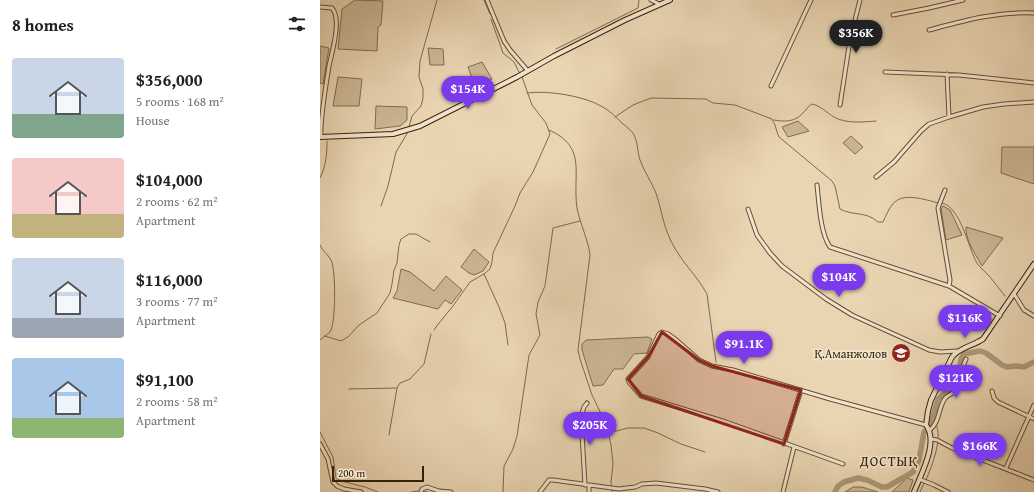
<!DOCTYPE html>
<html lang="en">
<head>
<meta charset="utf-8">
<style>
	:root { --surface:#fff; --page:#f6f6f6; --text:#202124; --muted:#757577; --accent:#7c3aed }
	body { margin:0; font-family:"Gentium Book Plus",serif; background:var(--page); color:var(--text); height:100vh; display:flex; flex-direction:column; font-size:15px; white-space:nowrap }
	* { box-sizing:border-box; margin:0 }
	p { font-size:13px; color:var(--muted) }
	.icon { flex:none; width:22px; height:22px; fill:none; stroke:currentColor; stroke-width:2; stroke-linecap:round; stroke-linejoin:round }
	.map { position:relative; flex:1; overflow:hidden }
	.drawer { display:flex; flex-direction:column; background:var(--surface); width:320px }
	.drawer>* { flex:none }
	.scale { position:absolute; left:12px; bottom:10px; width:92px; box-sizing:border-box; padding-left:4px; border:2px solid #382204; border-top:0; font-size:11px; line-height:14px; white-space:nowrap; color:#382204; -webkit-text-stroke:3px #f1e4ce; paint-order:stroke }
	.price { position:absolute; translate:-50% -34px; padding:0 9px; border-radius:14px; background:var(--accent); color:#fff; font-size:13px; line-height:26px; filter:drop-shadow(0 1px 2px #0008) }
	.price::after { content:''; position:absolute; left:50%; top:24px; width:12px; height:9px; margin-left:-6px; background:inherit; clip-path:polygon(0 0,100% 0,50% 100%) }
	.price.active { background:#222; color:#fff }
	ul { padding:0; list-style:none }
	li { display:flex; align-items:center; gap:12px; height:100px; padding:0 12px }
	li span { display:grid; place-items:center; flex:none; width:112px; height:80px; border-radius:4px; color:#555 }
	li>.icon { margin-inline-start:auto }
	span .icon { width:48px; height:48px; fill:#fffc; stroke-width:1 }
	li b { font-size:17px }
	h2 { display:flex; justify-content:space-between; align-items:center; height:48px; padding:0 12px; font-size:17px }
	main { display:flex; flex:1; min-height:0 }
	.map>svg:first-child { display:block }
	.green { fill:#ccb795; stroke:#826c4c }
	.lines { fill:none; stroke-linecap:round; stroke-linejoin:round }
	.stream { stroke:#7e694a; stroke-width:1 }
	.river { stroke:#ad9878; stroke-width:5.5 }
	.street-casing { stroke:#644f30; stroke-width:5 }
	.secondary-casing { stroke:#382204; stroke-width:6 }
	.street { stroke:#f1e4ce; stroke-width:3 }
	.secondary { stroke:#f1e4ce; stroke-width:4 }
	.marked { fill:#8f2418; fill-opacity:0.2; stroke:#8f2418; stroke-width:3; stroke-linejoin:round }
	.labels { text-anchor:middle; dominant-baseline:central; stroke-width:3.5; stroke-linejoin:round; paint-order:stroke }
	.poi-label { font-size:12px; fill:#382204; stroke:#f1e4ce; text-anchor:end }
	.quarter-label { font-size:14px; letter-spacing:1px; fill:#382204; stroke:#f1e4ce }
</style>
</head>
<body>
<main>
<section class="drawer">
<h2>8 homes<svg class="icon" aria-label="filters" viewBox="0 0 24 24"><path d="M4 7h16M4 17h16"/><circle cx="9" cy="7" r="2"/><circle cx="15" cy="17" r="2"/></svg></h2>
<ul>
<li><span style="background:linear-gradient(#c9d6e8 70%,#7fa58c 0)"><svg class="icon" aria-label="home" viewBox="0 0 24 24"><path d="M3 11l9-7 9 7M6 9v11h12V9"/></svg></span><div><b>$356,000</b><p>5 rooms · 168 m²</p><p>House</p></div></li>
<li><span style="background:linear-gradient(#f6c9c9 70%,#c2b280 0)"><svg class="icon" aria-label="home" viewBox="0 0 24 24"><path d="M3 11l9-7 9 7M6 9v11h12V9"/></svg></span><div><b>$104,000</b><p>2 rooms · 62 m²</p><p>Apartment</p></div></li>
<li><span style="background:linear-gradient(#c9d6e8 75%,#9aa5b1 0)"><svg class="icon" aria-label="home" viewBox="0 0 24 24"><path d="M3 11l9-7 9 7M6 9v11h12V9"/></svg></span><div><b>$116,000</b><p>3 rooms · 77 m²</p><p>Apartment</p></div></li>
<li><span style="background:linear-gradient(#a9c7e8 75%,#8fb573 0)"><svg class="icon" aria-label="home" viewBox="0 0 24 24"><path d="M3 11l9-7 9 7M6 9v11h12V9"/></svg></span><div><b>$91,100</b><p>2 rooms · 58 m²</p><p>Apartment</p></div></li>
</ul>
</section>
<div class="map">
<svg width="714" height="492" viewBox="0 0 714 492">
	<rect width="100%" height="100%" fill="#ead5b3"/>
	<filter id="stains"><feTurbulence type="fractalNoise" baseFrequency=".005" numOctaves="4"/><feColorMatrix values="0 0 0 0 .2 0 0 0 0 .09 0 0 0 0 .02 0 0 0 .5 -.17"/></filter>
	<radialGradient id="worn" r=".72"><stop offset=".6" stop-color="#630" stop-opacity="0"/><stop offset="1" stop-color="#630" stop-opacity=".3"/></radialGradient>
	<!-- green -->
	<path class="green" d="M35,0L63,1L61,25L58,27L57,51L18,49L22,9Z
		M0,46L9,48L3,84L0,83Z
		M108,48L123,49L124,65H110Z
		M162,62L172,79L156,89L148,67Z
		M18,77L42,79L39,106H13Z
		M56,106L87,107V120L80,126L55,129Z
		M478,121L489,131L468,137L462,127Z
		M531,136L543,147L535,154L523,143Z
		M682,147H714V184L681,173Z
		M623,206L630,210L642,235L626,240L621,209Z
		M646,227L683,238L662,266C656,255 645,240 646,227Z
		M154,249L169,262L163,271L154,275L149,273L141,267Z
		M81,269L90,272L114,291L126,276L142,290L131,304L125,300L118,309L73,298L77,291Z
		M328,337L332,339L327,353L314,354L303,369H294L283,385L273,386L262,350V344L266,340Z
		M587,478L593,480L589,492H572Z
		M533,487H542L558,492H525Z"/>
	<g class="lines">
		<!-- stream -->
		<path class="stream" d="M164,0L170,14
			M171,19L183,53L194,62L200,74
			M236,49L318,8L319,0
			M207,93C227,90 264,96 281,106C289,110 296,117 302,123C306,126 310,130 313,133C318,141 317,151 320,160C324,171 331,181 336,193C341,208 343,224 350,239C360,261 376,274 387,294L396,362
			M295,117L313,105L331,98L386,99L393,103L415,105L452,119C456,125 456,131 459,137L512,181L515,186L520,209C533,216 546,211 558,222H563C566,216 568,210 572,205C582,191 605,200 619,203
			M454,120C465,122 475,122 483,113C487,109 488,106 492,104C501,106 507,113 514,117C526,124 543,122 556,121
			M89,127L92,116L101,106L103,98V89L99,77L100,61L117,0
			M229,130C268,147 252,174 257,208C260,224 268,239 270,255L258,350L260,359L272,395L286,424L291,445L293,464L291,482L292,492
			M0,178C6,166 7,154 7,141
			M622,203C641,207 648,248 657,263C660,268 666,272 670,277C675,283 680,290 685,296
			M61,206L68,186L76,152L88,132
			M0,245C2,251 8,254 11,260C16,269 16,324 10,332C7,335 3,337 0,340
			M164,274L179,307L185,323L188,345
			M114,330L119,323L133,306L150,282L164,274L170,269L172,262L173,253L195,206L200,193L213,172L230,134L226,123L212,105L202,77
			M5,336L21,341L28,337L39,325L57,313L70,293L72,284L74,270L77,263L79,245L81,239L89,234H96L110,242
			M29,389L77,388
			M0,432L13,457L16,478L21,481L45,487L58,492
			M289,433L308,428H324L338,433L361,444L385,452
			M69,435L77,388L80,383L90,379L104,364L111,334
			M606,480C612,466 623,438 616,424
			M103,491L108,492
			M91,492L99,491
			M183,492L184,466L193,449L197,436L209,355L220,335L216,314L218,302L225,286L233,228L260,221
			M600,492L604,483"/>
		<!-- river -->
		<path class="river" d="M515,492L518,486L524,482L538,478L547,480L562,487H567L593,472L599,460L604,432L611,424L618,399L632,387L640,366L641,359L644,354L660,351L666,353L682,365L687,367L696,366L704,367L714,362"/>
		<!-- street casing -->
		<g class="street-casing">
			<path id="street" d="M167,0L184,41L190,50L208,71
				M331,0L339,4
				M0,7L12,8C22,19 12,52 9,66C6,85 0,118 1,137
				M573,15L609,8L643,0
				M609,30C643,21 678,11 714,13
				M565,72L639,75L714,83
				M627,74L629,117
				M451,86L491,0
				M520,105L530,40L540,0
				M556,177L574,162L601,131L609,124L629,117L663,107L684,104L714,102
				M497,185C499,202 500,233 510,247L629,286L680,316
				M625,190L618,208L630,280L629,286
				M428,209L437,235L450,253L462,266L506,299L532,315L609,350L620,352L637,351
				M694,294L704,310L714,316
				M672,391L674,398L678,402L714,419
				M610,430C620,421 618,410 624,400C627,394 635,394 638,388C640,385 639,380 640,376C641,370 644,364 646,359
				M611,439L617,440L632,448L714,480
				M0,444L8,459L13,482L17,486L24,489L41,492
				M464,444L481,390
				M523,464L406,422L321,396L309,382L308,379L328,357L339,334L342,332L348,334L355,339L379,360L392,366L413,370L510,399L606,425
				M686,468L714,405
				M599,479L614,485L628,492
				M265,485L261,416L264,407L267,403
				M101,492L102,489L107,487L119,491L131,492
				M220,492L229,480H233L299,489L315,487L322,484L336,483L385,489L398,492
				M269,492V485
				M463,492L474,447"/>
		</g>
		<!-- secondary casing -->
		<g class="secondary-casing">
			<path id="secondary" d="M0,137L73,134L100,126L197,77L234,56L305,20L350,0
				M594,492C601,474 619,442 606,425L608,411L611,400L632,357C640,347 653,346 663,339L714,264"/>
		</g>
		<!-- street -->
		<use href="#street" class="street"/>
		<!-- secondary -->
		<use href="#secondary" class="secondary"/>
	</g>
	<!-- marked area -->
	<path class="marked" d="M342,332L379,360L392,366L481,390L464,444L321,396L308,379L328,357Z"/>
	<!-- icons -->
	<defs>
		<g id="school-disc" transform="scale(1)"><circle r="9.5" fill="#8f2418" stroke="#f1e4ce"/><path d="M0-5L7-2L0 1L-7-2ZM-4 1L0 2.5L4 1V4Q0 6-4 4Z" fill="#fff"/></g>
	</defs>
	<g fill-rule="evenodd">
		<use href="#school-disc" x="581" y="353"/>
	</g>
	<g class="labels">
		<!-- poi labels -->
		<g class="poi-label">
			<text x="567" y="353">Қ.Аманжолов</text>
		</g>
		<!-- quarter labels -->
		<g class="quarter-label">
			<text x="569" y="461">ДОСТЫҚ</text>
		</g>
	</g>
	<rect width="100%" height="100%" filter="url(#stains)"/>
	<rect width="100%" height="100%" fill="url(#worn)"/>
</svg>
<div class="scale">200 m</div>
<b class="price active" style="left:536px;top:54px">$356K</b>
<b class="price" style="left:148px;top:110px">$154K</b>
<b class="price" style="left:519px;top:298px">$104K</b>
<b class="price" style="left:645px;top:339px">$116K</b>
<b class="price" style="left:424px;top:365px">$91.1K</b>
<b class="price" style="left:636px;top:399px">$121K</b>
<b class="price" style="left:270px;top:446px">$205K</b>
<b class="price" style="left:660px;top:467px">$166K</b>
</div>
</main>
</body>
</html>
